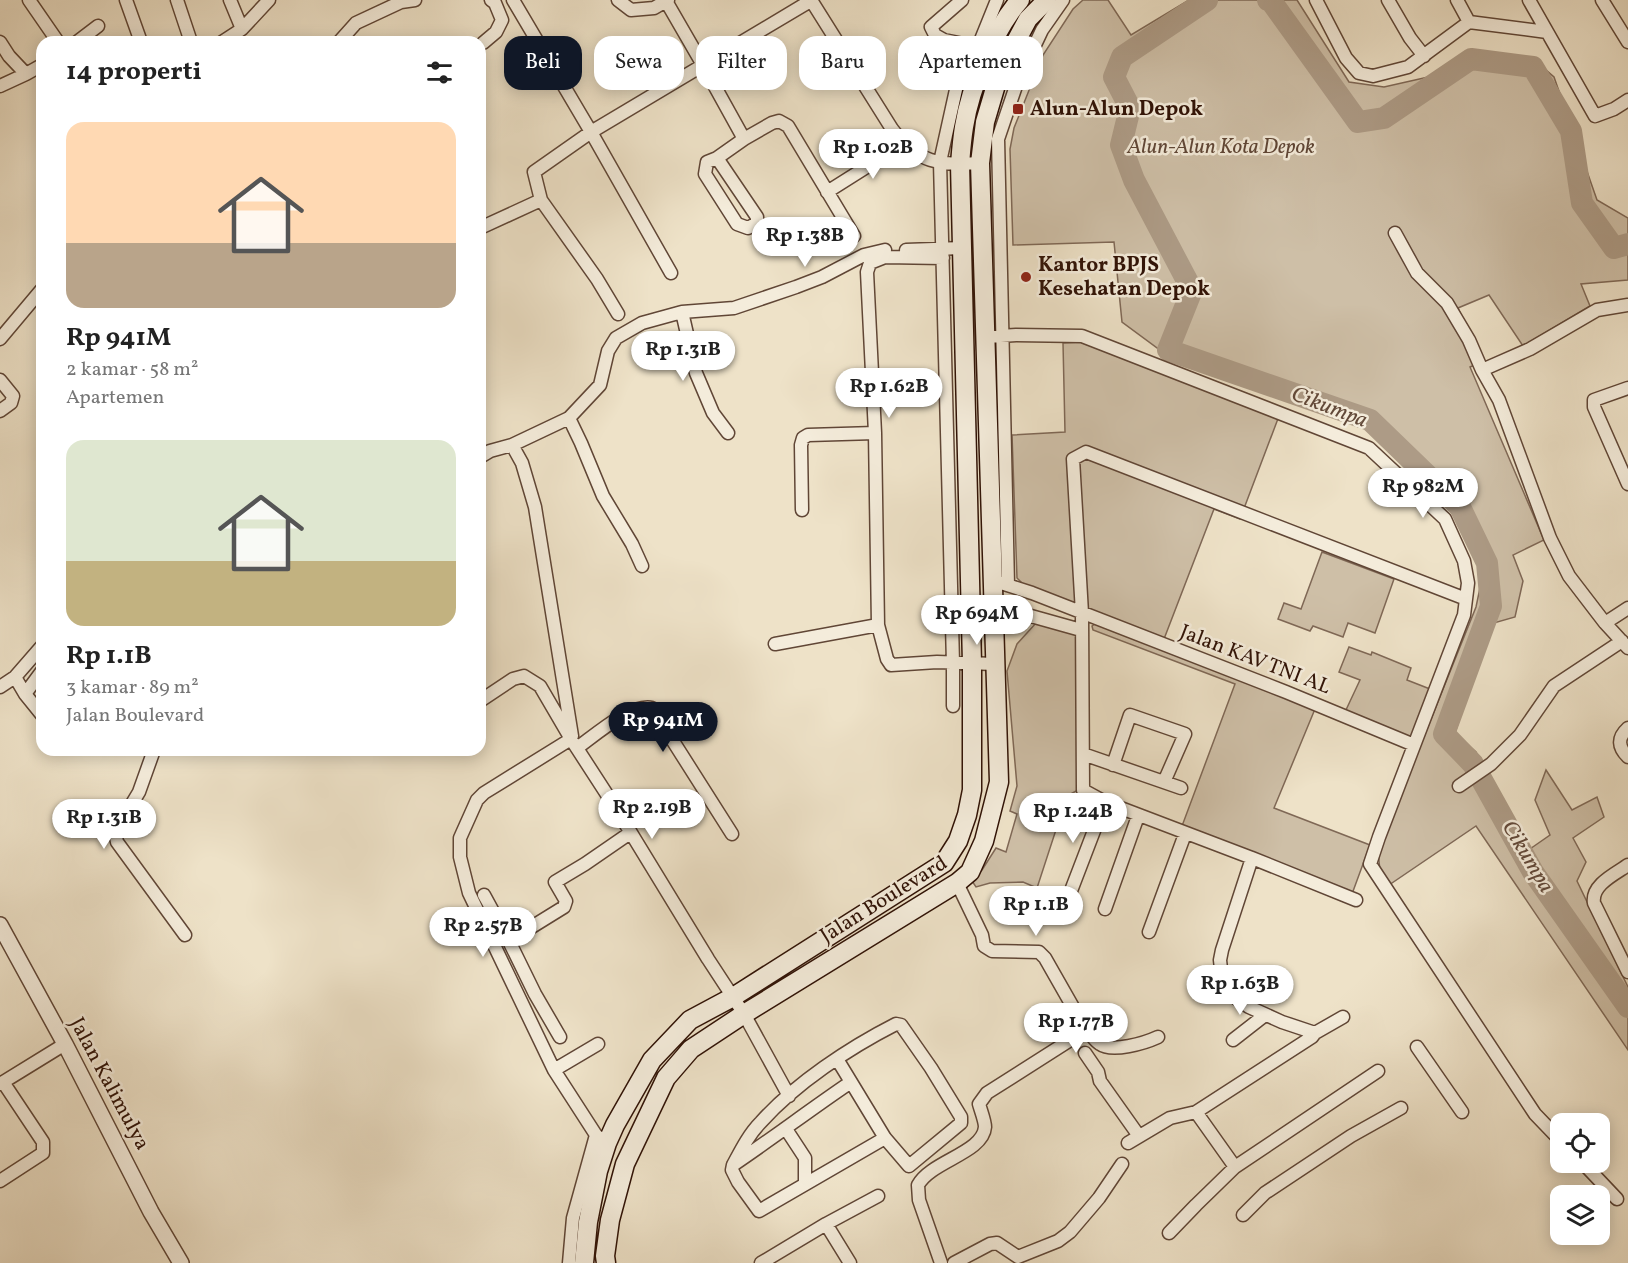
<!DOCTYPE html>
<html lang="id">
<head>
<meta charset="utf-8">
<style>
	:root { --surface:#fff; --page:#f2f2f2; --text:#222; --muted:#767676; --accent:#111827 }
	body { margin:0; font-family:Vollkorn,serif; background:var(--page); color:var(--text); height:100vh; display:flex; flex-direction:column; font-size:22px; white-space:nowrap }
	* { box-sizing:border-box; margin:0 }
	p { font-size:20px; color:var(--muted) }
	.icon { flex:none; width:33px; height:33px; fill:none; stroke:currentColor; stroke-width:2; stroke-linecap:round; stroke-linejoin:round }
	.map { position:relative; flex:1; overflow:hidden }
	.drawer { position:absolute; left:36px; top:36px; width:450px; height:720px; display:flex; flex-direction:column; background:var(--surface); border-radius:18px; box-shadow:0 3px 15px #0003 }
	.drawer>* { flex:none }
	.hud { position:absolute; left:504px; top:36px; width:570px; height:54px; display:flex; gap:12px }
	.tools { position:absolute; left:1550px; top:1113px; display:grid; gap:12px }
	.tools a { display:grid; place-items:center; width:60px; height:60px; border-radius:12px; background:var(--surface); box-shadow:0 3px 15px #0003; font-size:30px }
	.price { position:absolute; translate:-50% -51px; padding:0 14px; border-radius:21px; background:#fff; color:#222; font-size:20px; line-height:39px; filter:drop-shadow(0 2px 3px #0008) }
	.price::after { content:''; position:absolute; left:50%; top:36px; width:18px; height:14px; margin-left:-9px; background:inherit; clip-path:polygon(0 0,100% 0,50% 100%) }
	.price.active { background:var(--accent); color:#fff }
	ul { padding:0; list-style:none }
	li { display:grid; align-content:center; gap:12px; height:318px; padding:0 30px }
	li span { display:grid; place-items:center; height:186px; border-radius:18px; color:#555 }
	li>.icon { margin-inline-start:auto }
	span .icon { width:108px; height:108px; fill:#fffc; stroke-width:1 }
	li b { font-size:26px }
	h2 { display:flex; justify-content:space-between; align-items:center; height:72px; padding:0 30px; font-size:26px }
	.chip { padding:0 21px; border-radius:18px; background:var(--surface); box-shadow:0 3px 15px #0003; font-size:21px; line-height:54px }
	.chip.active { background:var(--accent); color:#fff }
	.map>svg:first-child { display:block }
	.green { fill:#cebfa7; stroke:#7f6856; stroke-width:1.5 }
	.lines { fill:none; stroke-linecap:round; stroke-linejoin:round }
	.river { stroke:#ad9b86; stroke-width:22 }
	.minor-casing { stroke:#604636; stroke-width:15 }
	.tertiary-casing { stroke:#604636; stroke-width:18 }
	.secondary-casing { stroke:#301206; stroke-width:21 }
	.minor { stroke:#f4ecdb; stroke-width:12 }
	.tertiary { stroke:#f4ecdb; stroke-width:15 }
	.secondary { stroke:#f4ecdb; stroke-width:18 }
	.poi-dot { fill:#8f2418; stroke:#f4ecdb; stroke-width:2 }
	.labels { text-anchor:middle; dominant-baseline:central; stroke-width:5; stroke-linejoin:round; paint-order:stroke }
	.poi-label { font-size:21px; font-weight:bold; fill:#301206; stroke:#f4ecdb; text-anchor:start }
	.park-label { font-size:21px; font-style:italic; fill:#5f4636; stroke:#f4ecdb }
	.street-label { font-size:21px; fill:#301206; stroke:#f4ecdb }
	.water-label { font-size:22px; font-style:italic; fill:#624939; stroke:#f4ecdb }
</style>
</head>
<body>
<div class="map">
<svg width="1628" height="1263" viewBox="0 0 1628 1263">
	<rect width="100%" height="100%" fill="#eee2c8"/>
	<filter id="stains"><feTurbulence type="fractalNoise" baseFrequency=".00333" numOctaves="4"/><feColorMatrix values="0 0 0 0 .2 0 0 0 0 .09 0 0 0 0 .02 0 0 0 .5 -.17"/></filter>
	<radialGradient id="worn" r=".72"><stop offset=".6" stop-color="#630" stop-opacity="0"/><stop offset="1" stop-color="#630" stop-opacity=".3"/></radialGradient>
	<!-- green -->
	<path class="green" d="M1083,0H1108L1131,35L1189,0H1297L1349,82L1384,87L1477,66L1531,57L1554,77L1597,200L1628,218V280L1581,284L1590,306L1523,346L1489,295L1458,308L1482,362L1470,367L1544,540L1513,555L1523,581L1515,617L1490,624L1455,733L1476,752L1527,851L1550,835L1535,800L1546,770L1572,810L1597,797L1604,817L1573,838L1586,862L1577,881L1628,987V1050L1476,826L1389,885L1380,871L1378,851L1476,607L1485,564L1458,507L1368,422L1289,389H1268L1164,353L1122,322L1114,242L1013,245L1010,149L1014,128L1043,55L1073,9Z
		M1080,342L1279,416L1240,519L1214,509L1164,639L1026,587L1017,578L1012,435L1065,432L1063,343Z
		M1322,552L1394,579L1375,633L1348,623L1343,637L1313,626L1310,631L1278,619L1284,603L1301,609Z
		M1036,623L1076,635L1078,790L1067,796L1037,888L1023,882L990,883L976,887L972,881L982,870L996,848L1006,852L1017,814L1010,811L1017,786L1007,671L1017,644Z
		M1095,624L1315,709L1274,808L1370,845L1352,894L1182,826L1235,684L1093,630L1092,626Z
		M1349,647L1371,655L1372,652L1411,668L1407,680L1430,689L1414,735L1410,738L1345,712L1360,680L1339,672Z"/>
	<g class="lines">
		<!-- river -->
		<path class="river" d="M1207,0L1122,57L1114,77L1130,108L1121,145L1134,180L1192,290L1168,350L1370,420L1460,507L1487,563L1491,606L1444,734L1473,764L1533,872L1628,1007
			M1268,0L1271,1L1358,122L1384,118L1471,59L1533,67L1571,131L1582,203L1614,248L1628,244"/>
		<!-- minor casing -->
		<g class="minor-casing">
			<path id="minor" d="M29,0L58,42
				M126,0L141,42
				M177,0L191,42
				M230,0L242,29
				M513,0L591,132L671,273
				M618,0L631,10L654,8L666,1
				M668,0L666,1L703,65L744,139L717,158L757,217V223L748,228L737,224L705,174L707,162L717,158
				M811,0L892,129C918,163 939,166 980,163
				M962,0L931,27L935,35L944,40L978,47
				M1316,0L1346,58L1359,73L1373,76L1408,67L1469,22L1547,32
				M1388,0L1410,38L1424,56
				M1457,0L1469,22
				M1529,0L1595,116L1614,109L1628,100
				M1602,0L1628,42
				M0,42L9,56L26,74L0,86
				M77,42L98,26
				M222,42L242,29L269,0
				M339,42L356,23L401,2L415,0
				M483,43L496,32L502,20L495,3L491,0
				M26,74L42,65
				M744,139L772,123L779,121L788,126L854,236
				M827,192L903,144
				M480,228L541,200
				M1395,233L1417,273L1447,303L1469,340L1482,370
				M906,250L962,248
				M943,258L885,257L870,263L867,272L875,433L878,625L887,659L891,665L937,662L995,664
				M1628,305L1597,310L1530,349L1482,370L1499,400L1550,538L1569,576L1605,623L1628,648
				M682,312L696,373L713,413L728,433
				M618,314L597,279L541,200L534,172L591,132L812,0
				M985,337L1016,335L1082,336L1369,448L1445,519L1464,561L1468,583L1464,615L1379,837L1370,864L1535,1114L1560,1140
				M0,339L42,289
				M0,380L13,396L11,403L0,411
				M1628,388L1594,400V407L1628,484
				M569,418L581,443L603,496L632,544L642,566
				M512,445L522,463L535,507L572,736
				M480,457L490,451L512,445L569,418L600,385L608,351L616,338L642,323L682,312L734,308L796,287L822,277L864,255L885,250
				M802,510L801,445L803,438L808,435L875,433
				M1001,583L1032,593L1286,692L1414,745
				M1008,585L998,139L1017,83L1042,30L1063,0
				M1605,623L1628,608
				M995,629L1031,616L1081,630
				M775,644L878,625
				M15,677L25,694L42,715
				M0,687L15,677L42,646
				M25,694L42,671
				M480,701L513,679L524,676L540,686L571,739L617,810L708,959L744,1014L789,1096
				M953,706V663L940,162L957,85L978,47L997,0
				M1628,728C1617,738 1618,747 1628,757
				M571,739L484,793L477,800L460,838V857L469,893L554,1070L596,1135L607,1143
				M577,748C594,736 631,703 652,708L732,834
				M154,750L139,792L115,832L117,842L185,935
				M1083,754L1181,788
				M1113,765L1130,715L1185,734L1164,782
				M1459,786L1491,764L1520,735L1554,686L1622,641
				M1252,858L1105,802L1083,790L1082,613L1073,459L1086,452L1466,599
				M1628,865C1615,874 1591,885 1594,903L1628,972
				M957,883L982,935L984,946L992,951L1039,952L1045,958L1086,1030
				M484,895L509,941L535,994L560,1037
				M1069,896L1105,802
				M1105,909L1138,816
				M1149,932L1185,834
				M509,941L564,907L566,901L555,882L585,864L630,833
				M1343,1017L1315,1033L1282,1022L1249,1007L1236,998L1229,988L1221,969L1220,960L1222,950L1252,858L1356,900
				M1233,1040L1265,1015
				M1417,1047L1462,1112
				M1085,1053L1098,1072L1100,1081L1139,1136
				M837,1059L851,1082
				M554,1070L598,1044
				M0,1084L65,1044
				M786,1129L805,1158V1184
				M1128,1143L1170,1118L1196,1112
				M1582,1162L1617,1199
				M733,1165C741,1150 749,1134 761,1122C796,1083 849,1048 896,1024L901,1025L931,1068L961,1117V1123L955,1128L909,1166L885,1138L851,1082C811,1109 773,1138 733,1165L732,1170L738,1182L759,1211L885,1138
				M1235,1167L1196,1112L1312,1037L1315,1033
				M0,1181L43,1153V1142L3,1082
				M1243,1215L1265,1193L1351,1136L1401,1108
				M826,1224L850,1263
				M1169,1233L1196,1205L1235,1167L1378,1071
				M569,1263L573,1218L596,1135
				M761,1263L826,1224L878,1196
				M941,1263L919,1200L918,1185C931,1161 983,1153 985,1127C985,1121 981,1111 979,1104L987,1093L1086,1030C1091,1034 1095,1041 1100,1044C1112,1053 1145,1043 1158,1037
				M954,1263L990,1244L997,1243L1018,1257L1058,1241L1070,1232L1099,1198L1122,1164"/>
		</g>
		<!-- tertiary casing -->
		<g class="tertiary-casing">
			<path id="tertiary" d="M0,925L65,1044L151,1212L181,1263"/>
		</g>
		<!-- secondary casing -->
		<g class="secondary-casing">
			<path id="secondary" d="M584,1263L588,1222L598,1171L607,1143L615,1125L652,1060L690,1020L733,997L944,863L958,841L967,815L972,790V664L960,164C961,152 962,139 964,127C970,88 994,29 1020,0
				M606,1263L605,1256L610,1220L625,1164L666,1078L691,1049L744,1014L957,883L970,872L984,841L999,782L980,163L985,122L998,78L1008,56L1028,19L1047,0"/>
		</g>
		<!-- minor -->
		<use href="#minor" class="minor"/>
		<!-- tertiary -->
		<use href="#tertiary" class="tertiary"/>
		<!-- secondary -->
		<use href="#secondary" class="secondary"/>
	</g>
	<!-- markers -->
	<g class="poi-dot">
		<rect x="1012" y="103" width="12" height="12" rx="3"/>
		<circle cx="1026" cy="277" r="6"/>
	</g>
	<g class="labels">
		<!-- poi labels -->
		<g class="poi-label">
			<text x="1030" y="109">Alun-Alun Depok</text>
			<text x="1038" y="265">Kantor BPJS<tspan x="1038" dy="24">Kesehatan Depok</tspan></text>
		</g>
		<!-- park labels -->
		<g class="park-label">
			<text x="1221" y="147">Alun-Alun Kota Depok</text>
		</g>
		<!-- street labels -->
		<g class="street-label">
			<text transform="translate(1255 660) rotate(21)">Jalan KAV TNI AL</text>
			<text transform="translate(884 900) rotate(-32)">Jalan Boulevard</text>
			<text transform="translate(109 1084) rotate(62)">Jalan Kalimulya</text>
		</g>
		<!-- water labels -->
		<g class="water-label">
			<text transform="translate(1329 408) rotate(21)">Cikumpa</text>
			<text transform="translate(1527 857) rotate(59)">Cikumpa</text>
		</g>
	</g>
	<rect width="100%" height="100%" filter="url(#stains)"/>
	<rect width="100%" height="100%" fill="url(#worn)"/>
</svg>
<div class="tools">
<a><svg class="icon" aria-label="locate" viewBox="0 0 24 24"><circle cx="12" cy="12" r="6"/><path d="M12 2v4M12 18v4M2 12h4M18 12h4"/></svg></a>
<a><svg class="icon" aria-label="layers" viewBox="0 0 24 24"><path d="M12 4l9 5-9 5-9-5zM3 14l9 5 9-5"/></svg></a>
</div>
<b class="price" style="left:873px;top:180px">Rp 1.02B</b>
<b class="price" style="left:805px;top:268px">Rp 1.38B</b>
<b class="price" style="left:683px;top:382px">Rp 1.31B</b>
<b class="price" style="left:889px;top:419px">Rp 1.62B</b>
<b class="price" style="left:1423px;top:519px">Rp 982M</b>
<b class="price" style="left:977px;top:646px">Rp 694M</b>
<b class="price active" style="left:663px;top:753px">Rp 941M</b>
<b class="price" style="left:652px;top:840px">Rp 2.19B</b>
<b class="price" style="left:1073px;top:844px">Rp 1.24B</b>
<b class="price" style="left:104px;top:850px">Rp 1.31B</b>
<b class="price" style="left:1036px;top:937px">Rp 1.1B</b>
<b class="price" style="left:483px;top:958px">Rp 2.57B</b>
<b class="price" style="left:1240px;top:1016px">Rp 1.63B</b>
<b class="price" style="left:1076px;top:1054px">Rp 1.77B</b>
<div class="hud">
<a class="chip active">Beli</a>
<a class="chip">Sewa</a>
<a class="chip">Filter</a>
<a class="chip">Baru</a>
<a class="chip">Apartemen</a>
</div>
<section class="drawer">
<h2>14 properti<svg class="icon" aria-label="filters" viewBox="0 0 24 24"><path d="M4 7h16M4 17h16"/><circle cx="9" cy="7" r="2"/><circle cx="15" cy="17" r="2"/></svg></h2>
<ul>
<li><span style="background:linear-gradient(#ffd9b3 65%,#b9a48a 0)"><svg class="icon" aria-label="home" viewBox="0 0 24 24"><path d="M3 11l9-7 9 7M6 9v11h12V9"/></svg></span><div><b>Rp 941M</b><p>2 kamar · 58 m²</p><p>Apartemen</p></div></li>
<li><span style="background:linear-gradient(#dfe7d0 65%,#c2b280 0)"><svg class="icon" aria-label="home" viewBox="0 0 24 24"><path d="M3 11l9-7 9 7M6 9v11h12V9"/></svg></span><div><b>Rp 1.1B</b><p>3 kamar · 89 m²</p><p>Jalan Boulevard</p></div></li>
</ul>
</section>
</div>
</body>
</html>
